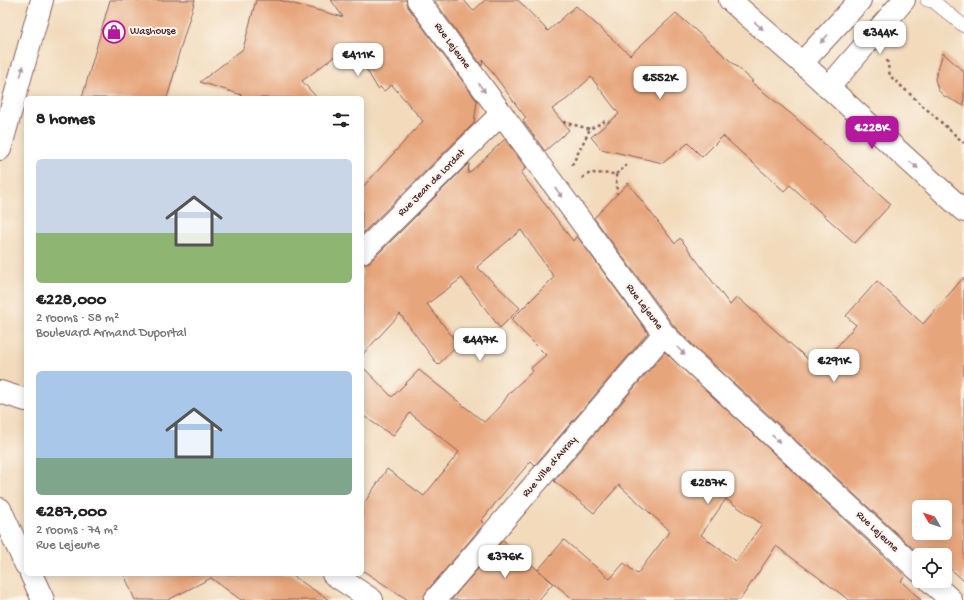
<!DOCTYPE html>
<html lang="en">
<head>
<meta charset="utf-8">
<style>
	:root { --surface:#fff; --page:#f6f6f6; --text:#222; --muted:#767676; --accent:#b5179e }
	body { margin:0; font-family:"Gochi Hand",sans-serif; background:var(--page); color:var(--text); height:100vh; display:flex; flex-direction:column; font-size:15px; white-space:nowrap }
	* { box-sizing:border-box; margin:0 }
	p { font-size:13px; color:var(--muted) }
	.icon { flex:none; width:22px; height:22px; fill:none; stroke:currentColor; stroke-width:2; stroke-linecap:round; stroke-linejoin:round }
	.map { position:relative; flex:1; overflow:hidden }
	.sheet { position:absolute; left:24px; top:96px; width:340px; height:480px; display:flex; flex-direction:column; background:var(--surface); border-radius:6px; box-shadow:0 2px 10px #0003 }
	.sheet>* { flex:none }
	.needle { width:26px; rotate:309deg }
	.fabs { position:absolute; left:912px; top:500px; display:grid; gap:8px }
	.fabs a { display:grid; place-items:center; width:40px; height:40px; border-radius:6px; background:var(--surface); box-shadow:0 2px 10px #0003; font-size:20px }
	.price { position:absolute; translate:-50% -34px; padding:0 9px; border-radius:8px; background:#fff; color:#222; font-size:13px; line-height:26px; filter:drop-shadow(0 1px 2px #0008) }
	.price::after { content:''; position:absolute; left:50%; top:24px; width:12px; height:9px; margin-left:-6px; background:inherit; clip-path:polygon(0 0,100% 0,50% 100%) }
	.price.selected { background:var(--accent); color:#fff }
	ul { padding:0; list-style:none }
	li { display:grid; align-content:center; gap:8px; height:212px; padding:0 12px }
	li span { display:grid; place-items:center; height:124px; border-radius:6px; color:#555 }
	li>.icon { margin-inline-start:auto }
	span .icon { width:72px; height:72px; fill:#fffc; stroke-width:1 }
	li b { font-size:17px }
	h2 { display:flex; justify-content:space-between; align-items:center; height:48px; padding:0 12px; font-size:17px }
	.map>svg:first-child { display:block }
	.building { fill:#e7a57c; fill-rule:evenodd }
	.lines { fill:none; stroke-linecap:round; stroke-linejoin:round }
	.lane-casing { stroke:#85605d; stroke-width:14 }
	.street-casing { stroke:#85605d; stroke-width:24 }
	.secondary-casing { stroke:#85605d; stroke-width:24 }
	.primary-casing { stroke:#85605d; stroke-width:24 }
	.path { stroke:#85605d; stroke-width:2.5; stroke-dasharray:3 3; stroke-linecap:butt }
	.lane { stroke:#fff; stroke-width:13 }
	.street { stroke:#fff; stroke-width:22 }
	.secondary { stroke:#fff; stroke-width:22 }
	.primary { stroke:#fff; stroke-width:22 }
	.oneway { fill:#ae9aa0 }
	.labels { text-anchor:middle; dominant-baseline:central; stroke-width:4; stroke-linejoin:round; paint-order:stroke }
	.poi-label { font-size:11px; fill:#4a1f2b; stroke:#fbf7ec; text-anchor:start }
	.street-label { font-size:11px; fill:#4a1f2b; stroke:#fbf7ec }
</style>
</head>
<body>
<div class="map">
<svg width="964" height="600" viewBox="0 0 964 600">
	<rect width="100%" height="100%" fill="#fbf7ec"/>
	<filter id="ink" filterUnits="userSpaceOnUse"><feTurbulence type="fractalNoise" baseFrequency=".025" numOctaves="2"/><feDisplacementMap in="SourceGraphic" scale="8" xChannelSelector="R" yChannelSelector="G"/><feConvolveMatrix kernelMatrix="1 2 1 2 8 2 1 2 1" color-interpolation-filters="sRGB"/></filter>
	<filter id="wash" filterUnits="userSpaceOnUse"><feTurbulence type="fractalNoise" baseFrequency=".012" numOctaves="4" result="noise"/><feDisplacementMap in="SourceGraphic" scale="16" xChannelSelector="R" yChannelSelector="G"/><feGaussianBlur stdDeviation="0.9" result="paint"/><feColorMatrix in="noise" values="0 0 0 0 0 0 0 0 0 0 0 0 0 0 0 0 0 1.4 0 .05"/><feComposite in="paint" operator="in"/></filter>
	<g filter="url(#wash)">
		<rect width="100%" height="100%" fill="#f2dabb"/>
		<g id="blocks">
			<!-- building -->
			<path class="building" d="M110,0H195L176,63L177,64L167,98H82Z
				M256,0H279L343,17L331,0H406L408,7L477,101L474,123L362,234V188L423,121L392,85L384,91L380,87L378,89L351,44L302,81L317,98H241L242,95L200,82L243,49Z
				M434,0H464L473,11L485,0H518L548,31L576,6L630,55L676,13L753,81L751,82L790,113L891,204L855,243L790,185L784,191L723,136L702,157L688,143L663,163L601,149L591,137L619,114L591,77L567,99L552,109L569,130L545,151L523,121L526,118L483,60L482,66Z
				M943,53L964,72V106L944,96L938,90L935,79Z
				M505,139L526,168L521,173L573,241L577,236L648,333L535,465L531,461L506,490L481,521L484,524L426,592L423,600H408L362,570V506L387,469L424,496L459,452L410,413L393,436L362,415V366L392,397L419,370L484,422L500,407L510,392L533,371L531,368L546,355L511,320L554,277L521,230L477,267L520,308L500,328L462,278L427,304L458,344L438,365L400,314L362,355V264H366L371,261L469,163L468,174Z
				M628,183L675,244L680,238L730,305L737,297L818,368L856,325L846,316L877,281L923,324L964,277V581L945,564V555H935L928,549L924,555H920L695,347L674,326L594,218ZM919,507H945V533H919Z
				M665,352L905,576L901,581L921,600H849L776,546L740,600H574L538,570L564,540L610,579L624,563L637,574L670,531L619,485L594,513L554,481ZM726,499L762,524L736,561L701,535Z
				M503,540L553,583L539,600H451Z
				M124,574H290L329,600H241L211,578L168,600H135Z"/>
		</g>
	</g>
	<g filter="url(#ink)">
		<use href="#blocks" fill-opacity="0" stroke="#85605d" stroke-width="1"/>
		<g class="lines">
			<!-- lane casing -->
			<g class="lane-casing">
				<path id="lane" d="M927,0L933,1L964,26"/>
			</g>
			<!-- street casing -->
			<g class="street-casing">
				<path id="street" d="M418,0L664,334L686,356L919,571
					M802,63L860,0
					M828,88L904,0
					M362,252L501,114
					M0,392L26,400
					M333,574L372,600
					M930,581L951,600
					M435,600L664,334"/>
			</g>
			<!-- secondary casing -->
			<g class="secondary-casing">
				<path id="secondary" d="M730,0L802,63L964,211
					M0,509L26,565
					M31,574L43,600"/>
			</g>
			<!-- primary casing -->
			<g class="primary-casing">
				<path id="primary" d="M0,149L42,0"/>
			</g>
			<!-- path -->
			<path class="path" d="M887,60L890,76L964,143
				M563,122L590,129
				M572,165L590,129L605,121L609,122
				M616,174L626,166L625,165
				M582,178L590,173L616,174L617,194"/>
			<!-- lane -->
			<use href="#lane" class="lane"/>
			<!-- street -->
			<use href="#street" class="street"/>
			<!-- secondary -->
			<use href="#secondary" class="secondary"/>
			<!-- primary -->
			<use href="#primary" class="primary"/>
		</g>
		<!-- one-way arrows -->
		<defs><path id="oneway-solid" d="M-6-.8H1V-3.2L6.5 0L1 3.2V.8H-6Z"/></defs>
		<g class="oneway">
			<use href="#oneway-solid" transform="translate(759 26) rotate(41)"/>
			<use href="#oneway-solid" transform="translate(824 39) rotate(133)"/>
			<use href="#oneway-solid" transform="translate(22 71) rotate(-74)"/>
			<use href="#oneway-solid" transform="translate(482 88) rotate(54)"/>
			<use href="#oneway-solid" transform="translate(914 165) rotate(42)"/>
			<use href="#oneway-solid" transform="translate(559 193) rotate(54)"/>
			<use href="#oneway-solid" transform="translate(681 351) rotate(45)"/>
			<use href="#oneway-solid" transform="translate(776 439) rotate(43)"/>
		</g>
	</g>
	<!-- icons -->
	<defs>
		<g id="shop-ring" transform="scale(1.15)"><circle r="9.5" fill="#fbf7ec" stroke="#b5179e" stroke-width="1.5"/><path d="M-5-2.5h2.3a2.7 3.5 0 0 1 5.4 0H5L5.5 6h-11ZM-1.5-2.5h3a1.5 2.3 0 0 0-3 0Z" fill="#b5179e"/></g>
	</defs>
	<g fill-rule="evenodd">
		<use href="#shop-ring" x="114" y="32"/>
	</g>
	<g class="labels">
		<!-- poi labels -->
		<g class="poi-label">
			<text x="130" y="32">Washouse</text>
		</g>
		<!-- street labels -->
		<g class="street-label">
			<text transform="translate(452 46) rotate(54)">Rue Lejeune</text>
			<text transform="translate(432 183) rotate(-45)">Rue Jean de Lordat</text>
			<text transform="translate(644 307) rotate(53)">Rue Lejeune</text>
			<text transform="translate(550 467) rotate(-49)">Rue Ville d'Avray</text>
			<text transform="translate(877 532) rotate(43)">Rue Lejeune</text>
		</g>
	</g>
</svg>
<div class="fabs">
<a><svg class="needle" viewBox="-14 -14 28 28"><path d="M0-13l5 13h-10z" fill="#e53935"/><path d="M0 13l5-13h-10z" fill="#767676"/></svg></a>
<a><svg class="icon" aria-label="locate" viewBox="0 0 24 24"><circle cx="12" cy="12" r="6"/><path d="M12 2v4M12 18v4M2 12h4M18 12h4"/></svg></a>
</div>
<b class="price" style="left:880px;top:55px">€344K</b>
<b class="price" style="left:358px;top:77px">€411K</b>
<b class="price" style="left:660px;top:100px">€552K</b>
<b class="price selected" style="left:872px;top:150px">€228K</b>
<b class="price" style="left:480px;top:362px">€447K</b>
<b class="price" style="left:834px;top:383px">€291K</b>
<b class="price" style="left:708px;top:505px">€287K</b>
<b class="price" style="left:505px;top:579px">€376K</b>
<section class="sheet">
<h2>8 homes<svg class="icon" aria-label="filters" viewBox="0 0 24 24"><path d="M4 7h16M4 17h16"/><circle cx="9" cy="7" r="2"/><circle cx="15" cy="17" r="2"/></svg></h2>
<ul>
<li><span style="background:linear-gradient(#c9d6e8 60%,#8fb573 0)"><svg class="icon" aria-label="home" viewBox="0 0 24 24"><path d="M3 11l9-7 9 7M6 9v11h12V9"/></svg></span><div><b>€228,000</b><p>2 rooms · 58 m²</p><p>Boulevard Armand Duportal</p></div></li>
<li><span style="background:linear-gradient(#a9c7e8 70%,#7fa58c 0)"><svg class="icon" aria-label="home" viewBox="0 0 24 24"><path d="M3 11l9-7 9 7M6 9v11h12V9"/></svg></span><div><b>€287,000</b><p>2 rooms · 74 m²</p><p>Rue Lejeune</p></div></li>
</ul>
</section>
</div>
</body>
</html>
